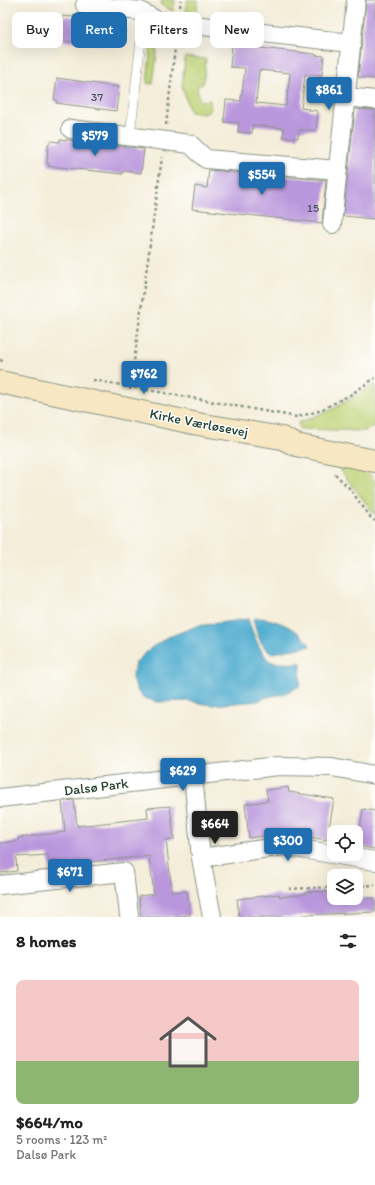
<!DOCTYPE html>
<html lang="en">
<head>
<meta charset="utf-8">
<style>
	:root { --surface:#fff; --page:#f6f6f6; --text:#222; --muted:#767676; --line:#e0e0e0; --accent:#1f6fb2 }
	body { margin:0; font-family:Itim,sans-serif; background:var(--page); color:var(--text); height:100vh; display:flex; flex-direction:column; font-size:15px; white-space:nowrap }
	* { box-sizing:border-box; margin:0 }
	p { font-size:13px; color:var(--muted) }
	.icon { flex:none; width:22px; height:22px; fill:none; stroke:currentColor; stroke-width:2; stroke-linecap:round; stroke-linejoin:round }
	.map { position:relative; height:917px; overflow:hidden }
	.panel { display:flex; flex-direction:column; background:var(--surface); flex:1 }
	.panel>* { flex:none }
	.guide { position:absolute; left:12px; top:12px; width:351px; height:36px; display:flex; gap:8px }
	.controls { position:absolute; left:327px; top:825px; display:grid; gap:8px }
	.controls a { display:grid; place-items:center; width:36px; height:36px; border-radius:8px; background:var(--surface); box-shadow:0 4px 16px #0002; font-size:20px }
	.price { position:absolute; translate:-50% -34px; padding:0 9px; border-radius:4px; background:var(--accent); color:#fff; font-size:13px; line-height:26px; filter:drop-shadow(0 1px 2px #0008) }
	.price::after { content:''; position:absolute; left:50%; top:24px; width:12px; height:9px; margin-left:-6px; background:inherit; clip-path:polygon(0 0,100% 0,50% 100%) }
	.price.active { background:#222; color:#fff }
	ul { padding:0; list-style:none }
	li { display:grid; align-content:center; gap:8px; height:212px; padding:0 16px }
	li+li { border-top:1px solid var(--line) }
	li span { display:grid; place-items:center; height:124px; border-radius:8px; color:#555 }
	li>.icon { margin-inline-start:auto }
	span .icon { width:72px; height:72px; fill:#fffc; stroke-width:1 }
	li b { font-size:17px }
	h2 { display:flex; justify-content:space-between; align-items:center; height:48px; padding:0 16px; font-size:17px }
	.pill { padding:0 14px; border-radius:8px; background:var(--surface); box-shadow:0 4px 16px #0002; font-size:14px; line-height:36px }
	.pill.active { background:var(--accent); color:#fff }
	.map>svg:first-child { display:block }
	.green { fill:#bed276; stroke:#6e8855 }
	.water { fill:#52aed0; stroke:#387682 }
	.building { fill:#ba97dd; fill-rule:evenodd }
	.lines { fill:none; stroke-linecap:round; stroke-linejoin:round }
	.lane-casing { stroke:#8a9586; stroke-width:10 }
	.street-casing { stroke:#8a9586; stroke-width:20 }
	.secondary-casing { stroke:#8a9586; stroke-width:24 }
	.path { stroke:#8a9586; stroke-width:2.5; stroke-dasharray:3 3; stroke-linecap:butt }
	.lane { stroke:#fff; stroke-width:9 }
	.street { stroke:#fff; stroke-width:18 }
	.secondary { stroke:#f7e8c3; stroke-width:22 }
	.labels { text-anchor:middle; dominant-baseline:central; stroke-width:3; stroke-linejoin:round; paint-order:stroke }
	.number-label { font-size:12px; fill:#46545e }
	.street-label { font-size:14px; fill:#1f3d34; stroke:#fdfcf7 }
</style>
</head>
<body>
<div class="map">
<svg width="375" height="917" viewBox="0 0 375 917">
	<rect width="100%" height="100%" fill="#fdfcf7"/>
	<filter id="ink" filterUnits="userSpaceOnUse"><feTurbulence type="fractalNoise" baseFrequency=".025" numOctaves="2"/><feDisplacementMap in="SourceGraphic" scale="8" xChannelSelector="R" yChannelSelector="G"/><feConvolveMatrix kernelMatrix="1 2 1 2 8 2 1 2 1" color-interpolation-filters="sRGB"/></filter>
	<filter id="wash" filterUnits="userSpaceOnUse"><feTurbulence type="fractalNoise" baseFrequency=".012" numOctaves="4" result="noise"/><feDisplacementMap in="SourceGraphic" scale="16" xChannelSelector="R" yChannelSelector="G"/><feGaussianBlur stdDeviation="0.9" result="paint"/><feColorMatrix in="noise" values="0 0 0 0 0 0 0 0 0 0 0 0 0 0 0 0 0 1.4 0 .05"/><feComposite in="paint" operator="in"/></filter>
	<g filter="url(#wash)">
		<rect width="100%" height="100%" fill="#f4edd9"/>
		<!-- green -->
		<path class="green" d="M162,0H175L173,11L161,5Z
			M187,0H198L196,15L185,10Z
			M151,45H158L153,84L147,83Z
			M185,57L206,59L203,84L197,86L200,101L210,100V111L204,114L190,112L182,87Z
			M375,384V425L365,431L300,429L298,423L333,409Z
			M321,456L361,465L375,481V515L337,466Z"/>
		<!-- water -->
		<path class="water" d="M255,618C273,617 302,630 310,646L272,653C259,646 257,632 253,620Z
			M248,619C251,628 262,659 272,662C281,664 292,663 301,663L300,686L283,694L267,697L258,701L212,705L188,701L157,702L142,697L137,690L132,678L135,663L151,648L166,638L197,626Z"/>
		<g id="blocks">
			<!-- building -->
			<path class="building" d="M366,0H375V79L358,77Z
				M74,14L126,20L124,44L106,42V45L63,41V38L60,37L62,19L63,16L74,17Z
				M232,45L315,54V55L324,56L322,75H305L301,108L309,109L308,110L318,111L316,130H299L298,138L283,137L284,128L253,125L252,133L238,132L239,123L224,122L226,100L241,101L245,68L230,67ZM259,70L290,73L286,106L256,103Z
				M57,78L119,87L116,111L56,103L57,100H54Z
				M355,109L375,110V219L343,216Z
				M60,139L144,149L141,173L123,171V174L48,166L49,163H47L48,144H49L50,141L60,142Z
				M209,170L326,180L322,223L192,209L195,186L207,188Z
				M288,787L289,792L334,799L327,840L302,836L303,831L249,838L245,804L268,801L266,790Z
				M74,800L77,826L148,818L147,808L170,806L174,839L166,840L172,892L187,891L190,915L167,917H141L139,896L154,894L149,856L70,864L71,865L50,868L48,855L16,857L17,871L0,873V843L18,841V838L65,832L62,801Z
				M363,809L375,811V849L357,846Z
				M334,891V898H375V912L302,915V916L289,917H239L237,899L279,894L280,897L306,894V892Z"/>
		</g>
	</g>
	<g filter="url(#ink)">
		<use href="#blocks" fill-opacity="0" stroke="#8a9586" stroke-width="1"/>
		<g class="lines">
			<!-- lane casing -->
			<g class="lane-casing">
				<path id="lane" d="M130,136L144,14"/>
			</g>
			<!-- street casing -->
			<g class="street-casing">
				<path id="street" d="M85,5L140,11L158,21L351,43
					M346,97L375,100
					M71,129L190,144L206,159L338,170
					M332,224L356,0
					M193,776L201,858L212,917
					M0,798L278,766L332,767L375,775
					M201,858L283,846L375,861
					M0,885L124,872L129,915"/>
			</g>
			<!-- secondary casing -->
			<g class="secondary-casing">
				<path id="secondary" d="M0,382L198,424L282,438L296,445L375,461"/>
			</g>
			<!-- path -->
			<path class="path" d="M180,7L181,0
				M166,125L176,40
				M0,360L6,362
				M93,380L297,417L319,411L350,395L375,378
				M130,390L162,157
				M335,474L350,489L371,518L375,521
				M356,886L375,885
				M289,889L334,887"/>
			<!-- lane -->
			<use href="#lane" class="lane"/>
			<!-- street -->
			<use href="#street" class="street"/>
			<!-- secondary -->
			<use href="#secondary" class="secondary"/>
		</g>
	</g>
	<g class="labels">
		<!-- number labels -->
		<g class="number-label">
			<text x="97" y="97">37</text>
			<text x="313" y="208">15</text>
		</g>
		<!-- street labels -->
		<g class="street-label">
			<text transform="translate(199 423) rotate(11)">Kirke Værløsevej</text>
			<text transform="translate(96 787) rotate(-7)">Dalsø Park</text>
		</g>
	</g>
</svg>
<div class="controls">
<a><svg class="icon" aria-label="locate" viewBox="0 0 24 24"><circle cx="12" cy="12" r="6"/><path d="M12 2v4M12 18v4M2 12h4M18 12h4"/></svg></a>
<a><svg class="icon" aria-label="layers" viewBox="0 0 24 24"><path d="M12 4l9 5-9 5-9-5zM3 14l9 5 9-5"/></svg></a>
</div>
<b class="price" style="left:329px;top:111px">$861</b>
<b class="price" style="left:95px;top:157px">$579</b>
<b class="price" style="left:262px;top:196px">$554</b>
<b class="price" style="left:144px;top:395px">$762</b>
<b class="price" style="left:183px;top:792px">$629</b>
<b class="price active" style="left:215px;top:845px">$664</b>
<b class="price" style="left:288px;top:862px">$300</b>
<b class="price" style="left:70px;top:893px">$671</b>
<div class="guide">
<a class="pill">Buy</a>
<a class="pill active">Rent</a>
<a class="pill">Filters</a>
<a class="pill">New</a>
</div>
</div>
<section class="panel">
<h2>8 homes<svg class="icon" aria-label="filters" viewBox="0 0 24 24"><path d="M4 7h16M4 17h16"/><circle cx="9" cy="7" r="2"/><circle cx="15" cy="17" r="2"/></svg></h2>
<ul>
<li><span style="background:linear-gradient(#f6c9c9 65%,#8fb573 0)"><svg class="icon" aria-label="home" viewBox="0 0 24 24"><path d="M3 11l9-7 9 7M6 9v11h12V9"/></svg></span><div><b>$664/mo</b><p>5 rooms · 123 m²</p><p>Dalsø Park</p></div></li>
</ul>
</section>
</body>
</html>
